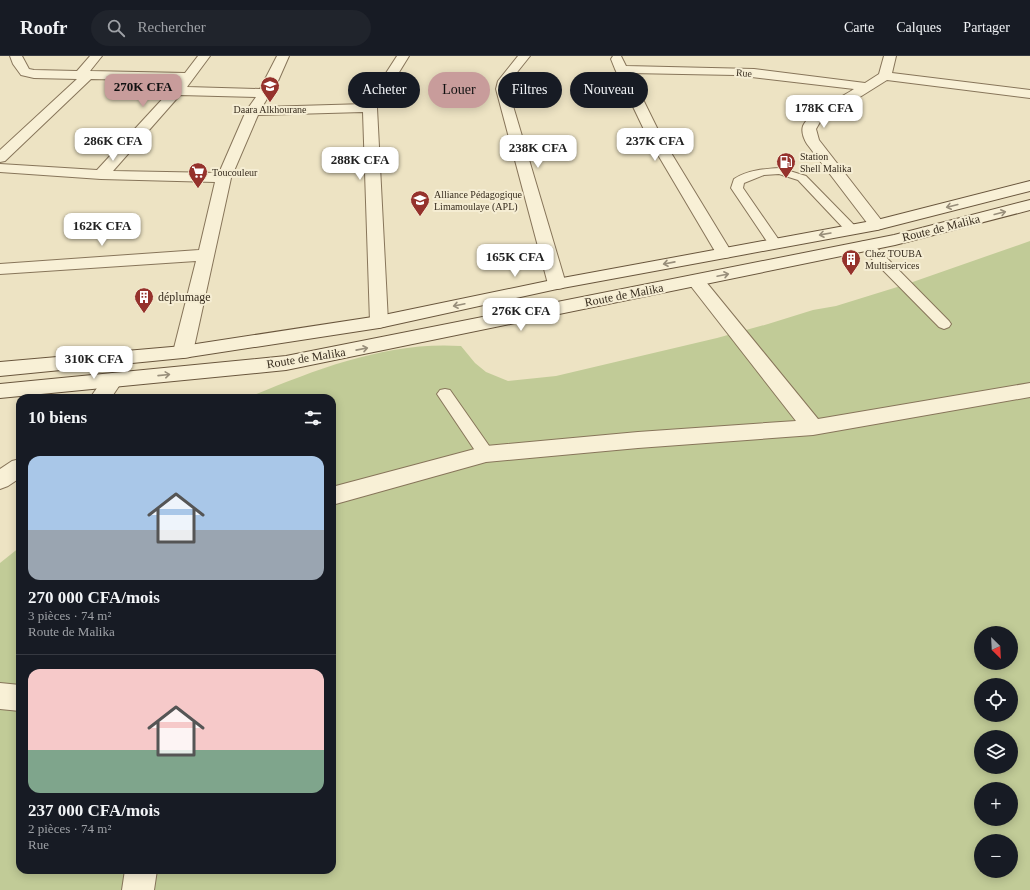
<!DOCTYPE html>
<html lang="fr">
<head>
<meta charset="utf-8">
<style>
	:root { --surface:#171b24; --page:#20242c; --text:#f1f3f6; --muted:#9ea1a6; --line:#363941; --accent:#c89c9b }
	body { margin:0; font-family:Georgia,serif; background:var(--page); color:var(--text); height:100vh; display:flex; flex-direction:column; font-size:15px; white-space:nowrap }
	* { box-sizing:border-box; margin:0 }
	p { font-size:13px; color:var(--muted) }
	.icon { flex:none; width:22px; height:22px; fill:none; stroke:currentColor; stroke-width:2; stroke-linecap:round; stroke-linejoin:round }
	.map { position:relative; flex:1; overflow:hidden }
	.panel { position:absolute; left:16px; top:338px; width:320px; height:480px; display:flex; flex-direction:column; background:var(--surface); border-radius:12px; box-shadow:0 2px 10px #0003 }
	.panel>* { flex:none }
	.top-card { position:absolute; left:348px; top:16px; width:380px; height:36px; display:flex; gap:8px }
	.needle { width:26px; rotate:156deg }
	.controls { position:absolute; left:974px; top:570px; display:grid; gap:8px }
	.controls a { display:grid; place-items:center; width:44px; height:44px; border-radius:50%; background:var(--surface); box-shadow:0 2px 10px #0003; font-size:20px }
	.price { position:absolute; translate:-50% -34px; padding:0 9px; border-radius:8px; background:#fff; color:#222; font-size:13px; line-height:26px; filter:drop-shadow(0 1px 2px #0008) }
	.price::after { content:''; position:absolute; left:50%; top:24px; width:12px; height:9px; margin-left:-6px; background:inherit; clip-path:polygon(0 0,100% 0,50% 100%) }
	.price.active { background:var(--accent); color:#111 }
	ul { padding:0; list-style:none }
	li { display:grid; align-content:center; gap:8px; height:212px; padding:0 12px }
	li+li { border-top:1px solid var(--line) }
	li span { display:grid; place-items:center; height:124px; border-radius:12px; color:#555 }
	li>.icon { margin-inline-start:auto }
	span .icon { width:72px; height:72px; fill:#fffc; stroke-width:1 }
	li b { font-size:17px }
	h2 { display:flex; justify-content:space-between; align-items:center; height:48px; padding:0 12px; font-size:17px }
	.tag { padding:0 14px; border-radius:18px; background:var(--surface); box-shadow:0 2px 10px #0003; font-size:14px; line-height:36px }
	.tag.active { background:var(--accent); color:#111 }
	header { display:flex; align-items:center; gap:24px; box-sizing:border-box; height:56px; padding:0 20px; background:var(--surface); border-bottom:1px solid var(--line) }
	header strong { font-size:19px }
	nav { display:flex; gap:22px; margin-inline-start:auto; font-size:14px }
	.search { width:280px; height:36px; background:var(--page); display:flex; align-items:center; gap:10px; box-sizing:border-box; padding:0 14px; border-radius:22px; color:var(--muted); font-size:15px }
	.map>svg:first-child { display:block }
	.green { fill:#c1cb97; fill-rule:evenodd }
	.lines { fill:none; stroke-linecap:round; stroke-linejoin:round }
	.service-casing { stroke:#87755a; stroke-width:2 }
	.minor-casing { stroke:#87755a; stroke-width:2 }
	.secondary-casing { stroke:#69563d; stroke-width:2 }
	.service { fill:#f8f0d6; fill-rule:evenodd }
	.minor { fill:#f8f0d6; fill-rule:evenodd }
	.secondary { fill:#f8f0d6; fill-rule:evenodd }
	.oneway { stroke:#988e7a }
	.labels { text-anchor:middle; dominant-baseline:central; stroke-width:4; stroke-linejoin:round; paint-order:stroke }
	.far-street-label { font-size:10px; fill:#372c1e; stroke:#f5edd3 }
	.far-poi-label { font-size:10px; fill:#372c1e; stroke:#f5edd3; text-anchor:start }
	.street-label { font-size:12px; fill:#372c1e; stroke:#f5edd3 }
	.poi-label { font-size:12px; fill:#372c1e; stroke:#f5edd3; text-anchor:start }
</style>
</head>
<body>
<header>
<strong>Roofr</strong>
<div class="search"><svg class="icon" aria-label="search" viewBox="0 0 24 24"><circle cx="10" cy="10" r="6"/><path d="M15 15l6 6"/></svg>Rechercher</div>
<nav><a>Carte</a><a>Calques</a><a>Partager</a></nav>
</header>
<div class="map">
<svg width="1030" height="834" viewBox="0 0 1030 834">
	<rect width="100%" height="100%" fill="#ede3c3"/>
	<!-- green -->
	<path class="green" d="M1030,185V834H0V507L20,491V814H332V342H247C314,314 387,285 461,290L475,307L486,316L508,325L556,320L717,282L768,268L813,254L836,250L907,228ZM981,577H1011V607H981ZM981,629H1011V659H981ZM981,681H1011V711H981ZM981,733H1011V763H981ZM981,785H1011V815H981Z"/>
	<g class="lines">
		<!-- service casing -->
		<g class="service-casing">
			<path id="service" d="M780,112L806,120L856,171L858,174L856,177H848L798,124L779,118L764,119L744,127L743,132L781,187L780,190H770L731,132L734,123C748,114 764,113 780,112Z
				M866,185L871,186L949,265L951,268L949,271L944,273L939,271L861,192L860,189L861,186Z
				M445,333L450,334L492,394L494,398L492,402L486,404L480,402L437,338L440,334Z"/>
		</g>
		<!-- minor casing -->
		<g class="minor-casing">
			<path id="minor" d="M10,0H22L29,13L34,14L77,15L90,0H102L90,15L185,17L198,0H210L187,31L260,33L277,0H289L278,25L262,51L366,48L397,0H409L377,52L388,266L386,270L379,272L372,270L370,266L363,56L258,59L231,122L193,296L190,301L183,302L176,301L173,296L196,205L0,218V208L199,194L215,126L101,123L0,116V108L97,114L179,25L91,23L5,105L0,106V94L77,23L34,22L21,19L13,8ZM180,39L256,41L246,55L219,117L113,115Z
				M518,0H530L510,25L508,33L566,228L563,232L557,233L551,232L548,228L496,33L498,25Z
				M613,0H621L626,10L754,13L865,27L879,18L884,0H896L892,17L1030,34V42L887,24L820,66L816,73L819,84L885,169L883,172L877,174L871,172L807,88C804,83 801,76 803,70C809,56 841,42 854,33L735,19L630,17L662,82L732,197L730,201L724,202L718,201L716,197L648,82L615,13L611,3Z
				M696,220L702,221L818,363L1030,327V341L813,379L638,392L486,406L332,449V431L486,390L638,376L796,365L690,229L687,225L690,221Z
				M113,317L120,319L123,324L111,342H90L106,319Z
				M20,403V422L8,430L0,433V413L12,405Z
				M0,627L20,629V655L0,653Z
				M125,814H157L154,834H122Z"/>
		</g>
		<!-- secondary casing -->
		<g class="secondary-casing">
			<path id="secondary" d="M1030,125V135L877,174L557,233L379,272L183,302L0,320V306L183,290L379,260L557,223L877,164Z
				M1030,144V154L895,189L286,314L0,342V328L286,300L894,179Z"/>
		</g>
		<!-- service -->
		<use href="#service" class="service"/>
		<!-- minor -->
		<use href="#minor" class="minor"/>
		<!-- secondary -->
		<use href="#secondary" class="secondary"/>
	</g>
	<!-- one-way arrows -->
	<defs><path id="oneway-shaft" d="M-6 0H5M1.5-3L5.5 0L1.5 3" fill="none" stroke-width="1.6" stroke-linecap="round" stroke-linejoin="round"/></defs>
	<g class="oneway">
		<use href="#oneway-shaft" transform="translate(952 150) rotate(166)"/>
		<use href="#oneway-shaft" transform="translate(1000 157) rotate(-14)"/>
		<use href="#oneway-shaft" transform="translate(825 178) rotate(170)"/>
		<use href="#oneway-shaft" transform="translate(669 207) rotate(169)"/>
		<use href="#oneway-shaft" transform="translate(723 219) rotate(-12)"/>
		<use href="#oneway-shaft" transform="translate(459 249) rotate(168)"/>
		<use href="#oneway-shaft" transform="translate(362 293) rotate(-11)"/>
		<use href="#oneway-shaft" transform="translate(164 319) rotate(-6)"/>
	</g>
	<!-- icons -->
	<defs>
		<g id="school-pin" transform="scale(1)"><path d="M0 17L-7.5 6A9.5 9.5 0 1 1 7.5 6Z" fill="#95322c" stroke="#f5edd3"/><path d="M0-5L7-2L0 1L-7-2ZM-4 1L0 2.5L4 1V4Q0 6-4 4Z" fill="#fff"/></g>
		<g id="fuel-pin" transform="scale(1)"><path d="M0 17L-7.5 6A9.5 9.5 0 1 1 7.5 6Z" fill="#95322c" stroke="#f5edd3"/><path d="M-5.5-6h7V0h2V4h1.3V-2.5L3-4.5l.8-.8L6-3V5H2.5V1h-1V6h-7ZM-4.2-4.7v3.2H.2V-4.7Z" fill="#fff"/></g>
		<g id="supermarket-pin" transform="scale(1)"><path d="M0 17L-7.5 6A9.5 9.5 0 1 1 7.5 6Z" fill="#95322c" stroke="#f5edd3"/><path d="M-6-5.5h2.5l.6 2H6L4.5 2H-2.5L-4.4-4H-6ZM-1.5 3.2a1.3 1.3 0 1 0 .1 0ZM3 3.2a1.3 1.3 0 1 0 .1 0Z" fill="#fff"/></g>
		<g id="building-pin" transform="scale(1)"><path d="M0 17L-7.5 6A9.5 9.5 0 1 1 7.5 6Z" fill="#95322c" stroke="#f5edd3"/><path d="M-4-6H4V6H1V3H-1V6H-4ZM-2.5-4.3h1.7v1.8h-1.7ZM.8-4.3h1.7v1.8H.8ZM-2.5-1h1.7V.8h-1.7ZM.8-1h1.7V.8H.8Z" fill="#fff"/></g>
	</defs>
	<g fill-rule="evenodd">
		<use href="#school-pin" x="270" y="30"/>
		<use href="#fuel-pin" x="786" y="106"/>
		<use href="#supermarket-pin" x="198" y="116"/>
		<use href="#school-pin" x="420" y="144"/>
		<use href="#building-pin" x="851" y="203"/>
		<use href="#building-pin" x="144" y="241"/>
	</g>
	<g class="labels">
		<!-- far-street labels -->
		<g class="far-street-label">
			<text transform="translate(744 17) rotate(5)">Rue</text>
		</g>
		<!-- far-poi labels -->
		<g class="far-poi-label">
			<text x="270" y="53" text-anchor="middle">Daara Alkhourane</text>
			<text x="800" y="100">Station<tspan x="800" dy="12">Shell Malika</tspan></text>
			<text x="212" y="116">Toucouleur</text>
			<text x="434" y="138">Alliance Pédagogique<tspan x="434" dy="12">Limamoulaye (APL)</tspan></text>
			<text x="865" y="197">Chez TOUBA<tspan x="865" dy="12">Multiservices</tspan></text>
		</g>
		<!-- street labels -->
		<g class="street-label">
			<text transform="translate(941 172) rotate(-14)">Route de Malika</text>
			<text transform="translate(624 239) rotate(-11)">Route de Malika</text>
			<text transform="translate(306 302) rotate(-9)">Route de Malika</text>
		</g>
		<!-- poi labels -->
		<g class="poi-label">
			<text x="158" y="241">déplumage</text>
		</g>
	</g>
</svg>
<div class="controls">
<a><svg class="needle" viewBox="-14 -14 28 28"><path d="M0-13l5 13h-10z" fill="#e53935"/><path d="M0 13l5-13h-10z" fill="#9ea1a6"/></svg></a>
<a><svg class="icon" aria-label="locate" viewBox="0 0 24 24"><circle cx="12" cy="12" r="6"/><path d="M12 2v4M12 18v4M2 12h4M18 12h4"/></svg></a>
<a><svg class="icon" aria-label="layers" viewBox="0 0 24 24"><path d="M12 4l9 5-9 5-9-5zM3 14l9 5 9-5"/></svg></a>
<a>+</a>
<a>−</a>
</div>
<b class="price active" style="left:143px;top:52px">270K CFA</b>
<b class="price" style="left:824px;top:73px">178K CFA</b>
<b class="price" style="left:113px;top:106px">286K CFA</b>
<b class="price" style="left:655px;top:106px">237K CFA</b>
<b class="price" style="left:538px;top:113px">238K CFA</b>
<b class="price" style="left:360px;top:125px">288K CFA</b>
<b class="price" style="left:102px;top:191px">162K CFA</b>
<b class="price" style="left:515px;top:222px">165K CFA</b>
<b class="price" style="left:521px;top:276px">276K CFA</b>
<b class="price" style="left:94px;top:324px">310K CFA</b>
<div class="top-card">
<a class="tag">Acheter</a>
<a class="tag active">Louer</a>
<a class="tag">Filtres</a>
<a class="tag">Nouveau</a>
</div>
<section class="panel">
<h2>10 biens<svg class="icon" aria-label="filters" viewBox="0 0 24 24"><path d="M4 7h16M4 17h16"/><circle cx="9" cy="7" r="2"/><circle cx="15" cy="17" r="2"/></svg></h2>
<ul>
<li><span style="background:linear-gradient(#a9c7e8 60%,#9aa5b1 0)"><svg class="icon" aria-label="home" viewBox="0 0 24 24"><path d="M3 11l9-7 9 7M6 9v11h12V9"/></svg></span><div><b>270 000 CFA/mois</b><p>3 pièces · 74 m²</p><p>Route de Malika</p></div></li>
<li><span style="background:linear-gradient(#f6c9c9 65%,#7fa58c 0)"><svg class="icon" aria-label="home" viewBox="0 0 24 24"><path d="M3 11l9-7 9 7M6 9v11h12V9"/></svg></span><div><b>237 000 CFA/mois</b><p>2 pièces · 74 m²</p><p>Rue</p></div></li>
</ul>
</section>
</div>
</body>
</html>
